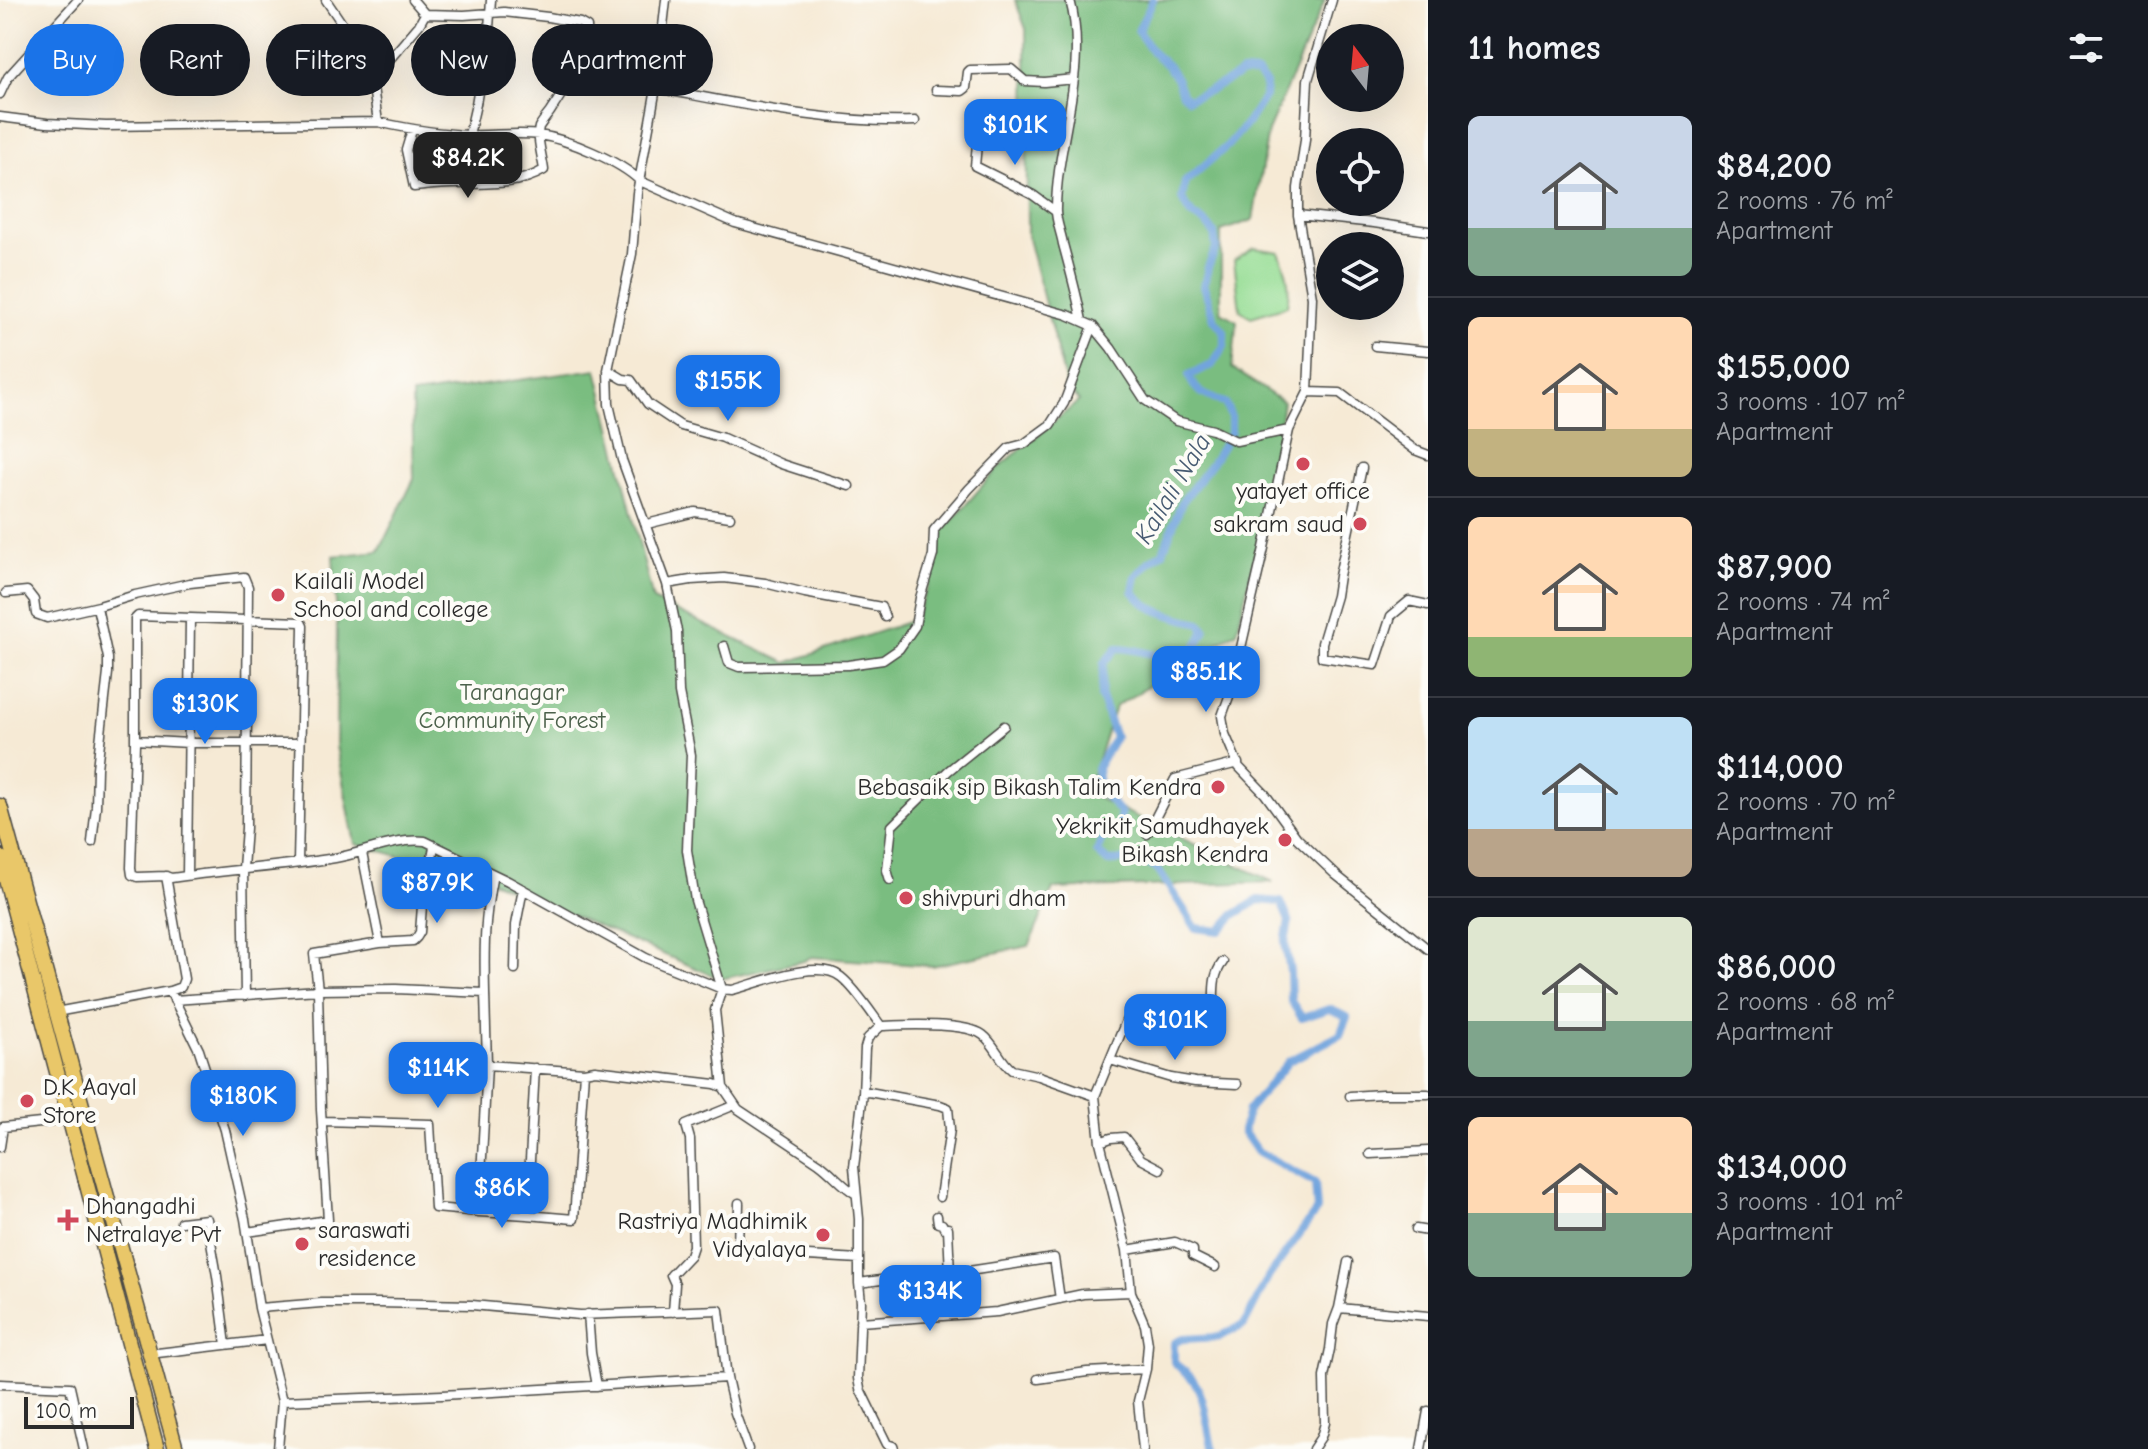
<!DOCTYPE html>
<html lang="en">
<head>
<meta charset="utf-8">
<style>
	:root { --surface:#171b24; --page:#20242c; --text:#f1f3f6; --muted:#9ea1a6; --line:#363941; --accent:#1a73e8 }
	body { margin:0; font-family:"Comic Neue",sans-serif; background:var(--page); color:var(--text); height:100vh; display:flex; flex-direction:column; font-size:30px; white-space:nowrap }
	* { box-sizing:border-box; margin:0 }
	p { font-size:26px; color:var(--muted) }
	.icon { flex:none; width:44px; height:44px; fill:none; stroke:currentColor; stroke-width:2; stroke-linecap:round; stroke-linejoin:round }
	.map { position:relative; flex:1; overflow:hidden }
	.sheet { display:flex; flex-direction:column; background:var(--surface); width:720px }
	.sheet>* { flex:none }
	.top-card { position:absolute; left:24px; top:24px; width:760px; height:72px; display:flex; gap:16px }
	.needle { width:52px; rotate:344deg }
	.fabs { position:absolute; left:1316px; top:24px; display:grid; gap:16px }
	.fabs a { display:grid; place-items:center; width:88px; height:88px; border-radius:50%; background:var(--surface); box-shadow:0 8px 32px #0002; font-size:40px }
	.scale { position:absolute; left:24px; bottom:20px; width:110px; box-sizing:border-box; padding-left:8px; border:4px solid #2b2b2b; border-top:0; font-size:22px; line-height:28px; white-space:nowrap; color:#2b2b2b; -webkit-text-stroke:6px #fdfcf7; paint-order:stroke }
	.price { position:absolute; translate:-50% -68px; padding:0 18px; border-radius:16px; background:var(--accent); color:#fff; font-size:26px; line-height:52px; filter:drop-shadow(0 2px 4px #0008) }
	.price::after { content:''; position:absolute; left:50%; top:48px; width:24px; height:18px; margin-left:-12px; background:inherit; clip-path:polygon(0 0,100% 0,50% 100%) }
	.price.on { background:#222; color:#fff }
	ul { padding:0; list-style:none }
	li { display:flex; align-items:center; gap:24px; height:200px; padding:0 40px }
	li+li { border-top:2px solid var(--line) }
	li span { display:grid; place-items:center; flex:none; width:224px; height:160px; border-radius:12px; color:#555 }
	li>.icon { margin-inline-start:auto }
	span .icon { width:96px; height:96px; fill:#fffc; stroke-width:1 }
	li b { font-size:34px }
	h2 { display:flex; justify-content:space-between; align-items:center; height:96px; padding:0 40px; font-size:34px }
	.pill { padding:0 28px; border-radius:36px; background:var(--surface); box-shadow:0 8px 32px #0002; font-size:28px; line-height:72px }
	.pill.on { background:var(--accent); color:#fff }
	main { display:flex; flex:1; min-height:0 }
	.map>svg:first-child { display:block }
	.green { fill:#99de97; stroke:#628461; stroke-width:2 }
	.forest { fill:#7abd80; stroke:#527456; stroke-width:2 }
	.lines { fill:none; stroke-linecap:round; stroke-linejoin:round }
	.canal { stroke:#72a4dd; stroke-width:8 }
	.minor-casing { stroke:#494844; stroke-width:11 }
	.trunk-casing { stroke:#494844; stroke-width:17 }
	.minor { stroke:#fff; stroke-width:8 }
	.trunk { stroke:#e9c769; stroke-width:14 }
	.poi-dot { fill:#d1495b; stroke:#fdfcf7; stroke-width:3 }
	.labels { text-anchor:middle; dominant-baseline:central; stroke-width:8; stroke-linejoin:round; paint-order:stroke }
	.poi-label { font-size:24px; fill:#2b2b2b; stroke:#fdfcf7; text-anchor:start }
	.park-label { font-size:24px; fill:#4c614b; stroke:#fdfcf7 }
	.water-label { font-size:26px; font-style:italic; fill:#475b72; stroke:#fdfcf7 }
</style>
</head>
<body>
<main>
<div class="map">
<svg width="1428" height="1449" viewBox="0 0 1428 1449">
	<rect width="100%" height="100%" fill="#fdfcf7"/>
	<filter id="ink" filterUnits="userSpaceOnUse"><feTurbulence type="fractalNoise" baseFrequency=".0125" numOctaves="2"/><feDisplacementMap in="SourceGraphic" scale="16" xChannelSelector="R" yChannelSelector="G"/><feConvolveMatrix kernelMatrix="1 2 1 2 8 2 1 2 1" color-interpolation-filters="sRGB"/></filter>
	<filter id="wash" filterUnits="userSpaceOnUse"><feTurbulence type="fractalNoise" baseFrequency=".006" numOctaves="4" result="noise"/><feDisplacementMap in="SourceGraphic" scale="32" xChannelSelector="R" yChannelSelector="G"/><feGaussianBlur stdDeviation="1.8" result="paint"/><feColorMatrix in="noise" values="0 0 0 0 0 0 0 0 0 0 0 0 0 0 0 0 0 1.4 0 .05"/><feComposite in="paint" operator="in"/></filter>
	<g filter="url(#wash)">
		<rect width="100%" height="100%" fill="#f6ead5"/>
		<!-- green -->
		<path class="green" d="M1254,248L1279,252C1287,271 1291,286 1287,306L1251,317L1240,310L1234,260Z"/>
		<!-- forest -->
		<path class="forest" d="M1015,0H1325L1268,131L1253,220L1221,231V312L1237,321L1232,368L1283,402L1271,485L1237,631L1115,707L1087,793L1273,882L1053,889L1029,946L932,966L811,957L804,961L721,979L494,882L355,844L336,746L337,620L333,556L379,551L414,479L412,395L597,369L653,600L786,663L914,620L928,587L942,532L997,469L1079,401L1067,388L1027,235L1026,29Z"/>
		<g class="lines">
			<!-- canal -->
			<path class="canal" d="M1153,0L1138,31L1153,53L1168,66L1177,80L1182,94L1188,99L1211,90L1242,73L1257,74L1266,84L1265,96L1248,122L1228,145L1185,182L1182,199L1193,216L1205,222L1214,233L1216,248L1208,267L1204,286L1214,319L1224,331V346L1212,365L1189,375C1193,392 1210,398 1225,403L1231,417V432L1211,464L1182,502L1163,552L1149,562L1136,576L1133,591C1150,614 1174,616 1200,623L1205,629C1187,679 1154,648 1117,648L1104,663L1101,697L1115,737L1097,768L1099,787L1121,814L1118,827L1102,839L1097,852L1108,862L1137,858L1158,870L1196,928L1220,931L1234,915L1258,900L1281,902L1289,921L1285,943L1290,971L1291,1001L1302,1018L1329,1009L1347,1017L1340,1035L1289,1061L1248,1110L1243,1131L1257,1151L1315,1183L1317,1210L1269,1276L1244,1325L1218,1337L1182,1339L1174,1343V1362C1179,1368 1189,1374 1193,1380C1207,1399 1206,1427 1213,1449"/>
		</g>
	</g>
	<g filter="url(#ink)">
		<g class="lines">
			<!-- minor casing -->
			<g class="minor-casing">
				<path id="minor" d="M326,0L364,56L372,80L378,122
					M413,0L425,14
					M666,0L656,88L637,193L632,254L608,370L609,404L622,460L667,584L677,631L679,693L691,755L687,850L695,900L722,989L715,1010L723,1087
					M1070,0C1089,69 1057,138 1056,208C1055,219 1061,232 1063,244C1070,270 1077,295 1082,321
					M372,80L419,25L425,14L464,15L504,12L548,17L580,23L587,27C589,54 565,89 550,112C547,116 542,122 539,127C536,136 543,160 544,170C515,187 483,183 452,184C439,184 426,186 414,187L406,150L412,130
					M656,88C741,104 829,124 915,121
					M936,90L962,91L966,88L968,72L970,70L1011,69L1025,81L1044,82L1074,79
					M0,94L8,77L78,0
					M0,117L47,123L106,126L378,122C409,129 439,134 471,135C493,136 517,132 539,135C567,139 620,161 640,181L735,223L1068,315L1093,326L1111,348L1145,400L1176,421L1213,430L1236,441L1289,430
					M979,122L975,166L1033,195L1055,211
					M469,135L476,104L489,28L491,0
					M1298,215L1374,223L1428,231
					M1375,346L1428,351
					M608,370L623,379L631,380L648,404L681,426L723,438L781,464L849,486
					M1308,392L1312,297L1298,215V188L1305,140L1308,80L1332,0
					M1428,455L1415,450L1340,393L1308,392L1289,430L1264,548L1231,691L1222,716L1225,734L1239,767L1265,794L1297,838L1336,875L1428,949
					M1362,468L1339,576L1336,596L1322,643V657L1375,665L1391,616L1409,601L1428,605
					M647,524L695,512L730,517
					M667,584L691,580L724,578L765,583L805,593L881,607L885,617
					M6,593L27,591L34,600L36,614L47,618L99,606L135,595L190,583L244,577L248,587L246,828L243,868L245,996
					M724,646L729,663L739,667L848,665L883,660L899,649L915,626L920,598L933,555L934,530L969,489L1009,448L1024,444L1050,425L1064,403L1093,326
					M135,740L189,743H300
					M1147,834L1175,779L1238,763
					M92,842L96,807L97,768L108,673V658L97,607
					M187,875L190,618
					M166,876L137,877L132,875L131,868L135,743V619L138,616L301,622L303,626L298,863
					M890,880L887,870L892,826L948,771L1004,726
					M380,943L413,941L417,937L420,932L422,906L434,847
					M515,969L516,925L523,889
					M170,991L181,987L184,979L166,876L171,878C225,870 281,867 335,858C365,853 394,838 425,841L508,881L646,958L722,989L732,990C759,983 819,958 841,977C856,989 870,1011 881,1026C905,1025 965,1022 983,1035C995,1044 1000,1061 1012,1070L1039,1076L1095,1096L1100,1142L1127,1250L1131,1292L1145,1325L1148,1344L1146,1369L1138,1401L1143,1449
					M485,993C484,949 484,918 493,874
					M174,1000L318,990L396,989L485,993L487,1065L584,1072L595,1070L715,1084L723,1087L738,1109L819,1163C833,1173 842,1186 856,1194
					M56,1012L170,991L199,1050L225,1130L245,1219L259,1308L282,1401L278,1449
					M881,1026L868,1038L865,1048L863,1093L854,1167L859,1219V1283L861,1302L858,1378L860,1389L887,1444L893,1446L894,1449
					M1110,1060L1171,1078L1195,1082L1237,1084
					M487,1065L479,1212L527,1215L535,1068
					M863,1093L869,1092L940,1105L948,1108L950,1129L940,1197
					M1095,1096L1126,1021L1210,1027C1219,1005 1207,982 1223,962
					M1350,1096L1382,1094H1428
					M322,1121L430,1124L435,1208L479,1212
					M1100,1142L1111,1138L1124,1137L1141,1159L1160,1169
					M0,1147L3,1127L69,1120
					M1370,1154L1428,1151
					M739,1203L738,1252L859,1259
					M527,1215L574,1219L584,1072
					M937,1216L938,1223L942,1224L944,1228H948L950,1274
					M181,1222L207,1219L217,1276L226,1345
					M1416,1229L1428,1231
					M247,1232L328,1220L321,1110L318,990L314,954L380,943L362,853
					M1127,1250L1175,1242L1193,1250V1256L1215,1267
					M859,1283L903,1277L936,1276L1054,1258L1060,1299
					M259,1308L321,1303H378L472,1305L580,1315L719,1310L727,1378L735,1413L748,1449
					M1339,1308L1428,1316
					M673,1312L675,1284L671,1275L690,1255L693,1246L690,1139L686,1125L735,1105
					M588,1314L591,1353L597,1386
					M860,1322L997,1312L1083,1294L1131,1292
					M149,1354L267,1340
					M1038,1379L1087,1372L1146,1369
					M0,1384L70,1387L84,1449
					M282,1401L442,1395L727,1378
					M1313,1449L1321,1437L1325,1423L1324,1377L1330,1349L1333,1324L1339,1308L1348,1262
					M1421,1449L1428,1411"/>
			</g>
			<!-- trunk casing -->
			<g class="trunk-casing">
				<path id="trunk" d="M0,806L176,1449
					M0,857L157,1449"/>
			</g>
			<!-- minor -->
			<use href="#minor" class="minor"/>
			<!-- trunk -->
			<use href="#trunk" class="trunk"/>
		</g>
	</g>
	<!-- markers -->
	<g class="poi-dot">
		<circle cx="1303" cy="464" r="8"/>
		<circle cx="1360" cy="524" r="8"/>
		<circle cx="278" cy="595" r="8"/>
		<circle cx="1218" cy="787" r="8"/>
		<circle cx="1285" cy="840" r="8"/>
		<circle cx="906" cy="898" r="8"/>
		<circle cx="27" cy="1101" r="8"/>
		<path d="M64 1208h8v8h8v8h-8v8h-8v-8h-8v-8h8z"/>
		<circle cx="823" cy="1235" r="8"/>
		<circle cx="302" cy="1244" r="8"/>
	</g>
	<g class="labels">
		<!-- poi labels -->
		<g class="poi-label">
			<text x="1303" y="491" text-anchor="middle">yatayet office</text>
			<text x="1344" y="524" text-anchor="end">sakram saud</text>
			<text x="294" y="581">Kailali Model<tspan x="294" dy="28">School and college</tspan></text>
			<text x="1202" y="787" text-anchor="end">Bebasaik sip Bikash Talim Kendra</text>
			<text x="1269" y="826" text-anchor="end">Yekrikit Samudhayek<tspan x="1269" dy="28">Bikash Kendra</tspan></text>
			<text x="922" y="898">shivpuri dham</text>
			<text x="43" y="1087">D.K Aayal<tspan x="43" dy="28">Store</tspan></text>
			<text x="86" y="1206">Dhangadhi<tspan x="86" dy="28">Netralaye Pvt</tspan></text>
			<text x="807" y="1221" text-anchor="end">Rastriya Madhimik<tspan x="807" dy="28">Vidyalaya</tspan></text>
			<text x="318" y="1230">saraswati<tspan x="318" dy="28">residence</tspan></text>
		</g>
		<!-- park labels -->
		<g class="park-label">
			<text x="512" y="692">Taranagar<tspan x="512" dy="28">Community Forest</tspan></text>
		</g>
		<!-- water labels -->
		<g class="water-label">
			<text transform="translate(1173 489) rotate(-59)">Kailali Nala</text>
		</g>
	</g>
</svg>
<div class="fabs">
<a><svg class="needle" viewBox="-14 -14 28 28"><path d="M0-13l5 13h-10z" fill="#e53935"/><path d="M0 13l5-13h-10z" fill="#9ea1a6"/></svg></a>
<a><svg class="icon" aria-label="locate" viewBox="0 0 24 24"><circle cx="12" cy="12" r="6"/><path d="M12 2v4M12 18v4M2 12h4M18 12h4"/></svg></a>
<a><svg class="icon" aria-label="layers" viewBox="0 0 24 24"><path d="M12 4l9 5-9 5-9-5zM3 14l9 5 9-5"/></svg></a>
</div>
<div class="scale">100 m</div>
<b class="price" style="left:1015px;top:167px">$101K</b>
<b class="price on" style="left:468px;top:200px">$84.2K</b>
<b class="price" style="left:728px;top:423px">$155K</b>
<b class="price" style="left:1206px;top:714px">$85.1K</b>
<b class="price" style="left:205px;top:746px">$130K</b>
<b class="price" style="left:437px;top:925px">$87.9K</b>
<b class="price" style="left:1175px;top:1062px">$101K</b>
<b class="price" style="left:438px;top:1110px">$114K</b>
<b class="price" style="left:243px;top:1138px">$180K</b>
<b class="price" style="left:502px;top:1230px">$86K</b>
<b class="price" style="left:930px;top:1333px">$134K</b>
<div class="top-card">
<a class="pill on">Buy</a>
<a class="pill">Rent</a>
<a class="pill">Filters</a>
<a class="pill">New</a>
<a class="pill">Apartment</a>
</div>
</div>
<section class="sheet">
<h2>11 homes<svg class="icon" aria-label="filters" viewBox="0 0 24 24"><path d="M4 7h16M4 17h16"/><circle cx="9" cy="7" r="2"/><circle cx="15" cy="17" r="2"/></svg></h2>
<ul>
<li><span style="background:linear-gradient(#c9d6e8 70%,#7fa58c 0)"><svg class="icon" aria-label="home" viewBox="0 0 24 24"><path d="M3 11l9-7 9 7M6 9v11h12V9"/></svg></span><div><b>$84,200</b><p>2 rooms · 76 m²</p><p>Apartment</p></div></li>
<li><span style="background:linear-gradient(#ffd9b3 70%,#c2b280 0)"><svg class="icon" aria-label="home" viewBox="0 0 24 24"><path d="M3 11l9-7 9 7M6 9v11h12V9"/></svg></span><div><b>$155,000</b><p>3 rooms · 107 m²</p><p>Apartment</p></div></li>
<li><span style="background:linear-gradient(#ffd9b3 75%,#8fb573 0)"><svg class="icon" aria-label="home" viewBox="0 0 24 24"><path d="M3 11l9-7 9 7M6 9v11h12V9"/></svg></span><div><b>$87,900</b><p>2 rooms · 74 m²</p><p>Apartment</p></div></li>
<li><span style="background:linear-gradient(#bfe0f5 70%,#b9a48a 0)"><svg class="icon" aria-label="home" viewBox="0 0 24 24"><path d="M3 11l9-7 9 7M6 9v11h12V9"/></svg></span><div><b>$114,000</b><p>2 rooms · 70 m²</p><p>Apartment</p></div></li>
<li><span style="background:linear-gradient(#dfe7d0 65%,#7fa58c 0)"><svg class="icon" aria-label="home" viewBox="0 0 24 24"><path d="M3 11l9-7 9 7M6 9v11h12V9"/></svg></span><div><b>$86,000</b><p>2 rooms · 68 m²</p><p>Apartment</p></div></li>
<li><span style="background:linear-gradient(#ffd9b3 60%,#7fa58c 0)"><svg class="icon" aria-label="home" viewBox="0 0 24 24"><path d="M3 11l9-7 9 7M6 9v11h12V9"/></svg></span><div><b>$134,000</b><p>3 rooms · 101 m²</p><p>Apartment</p></div></li>
</ul>
</section>
</main>
</body>
</html>
